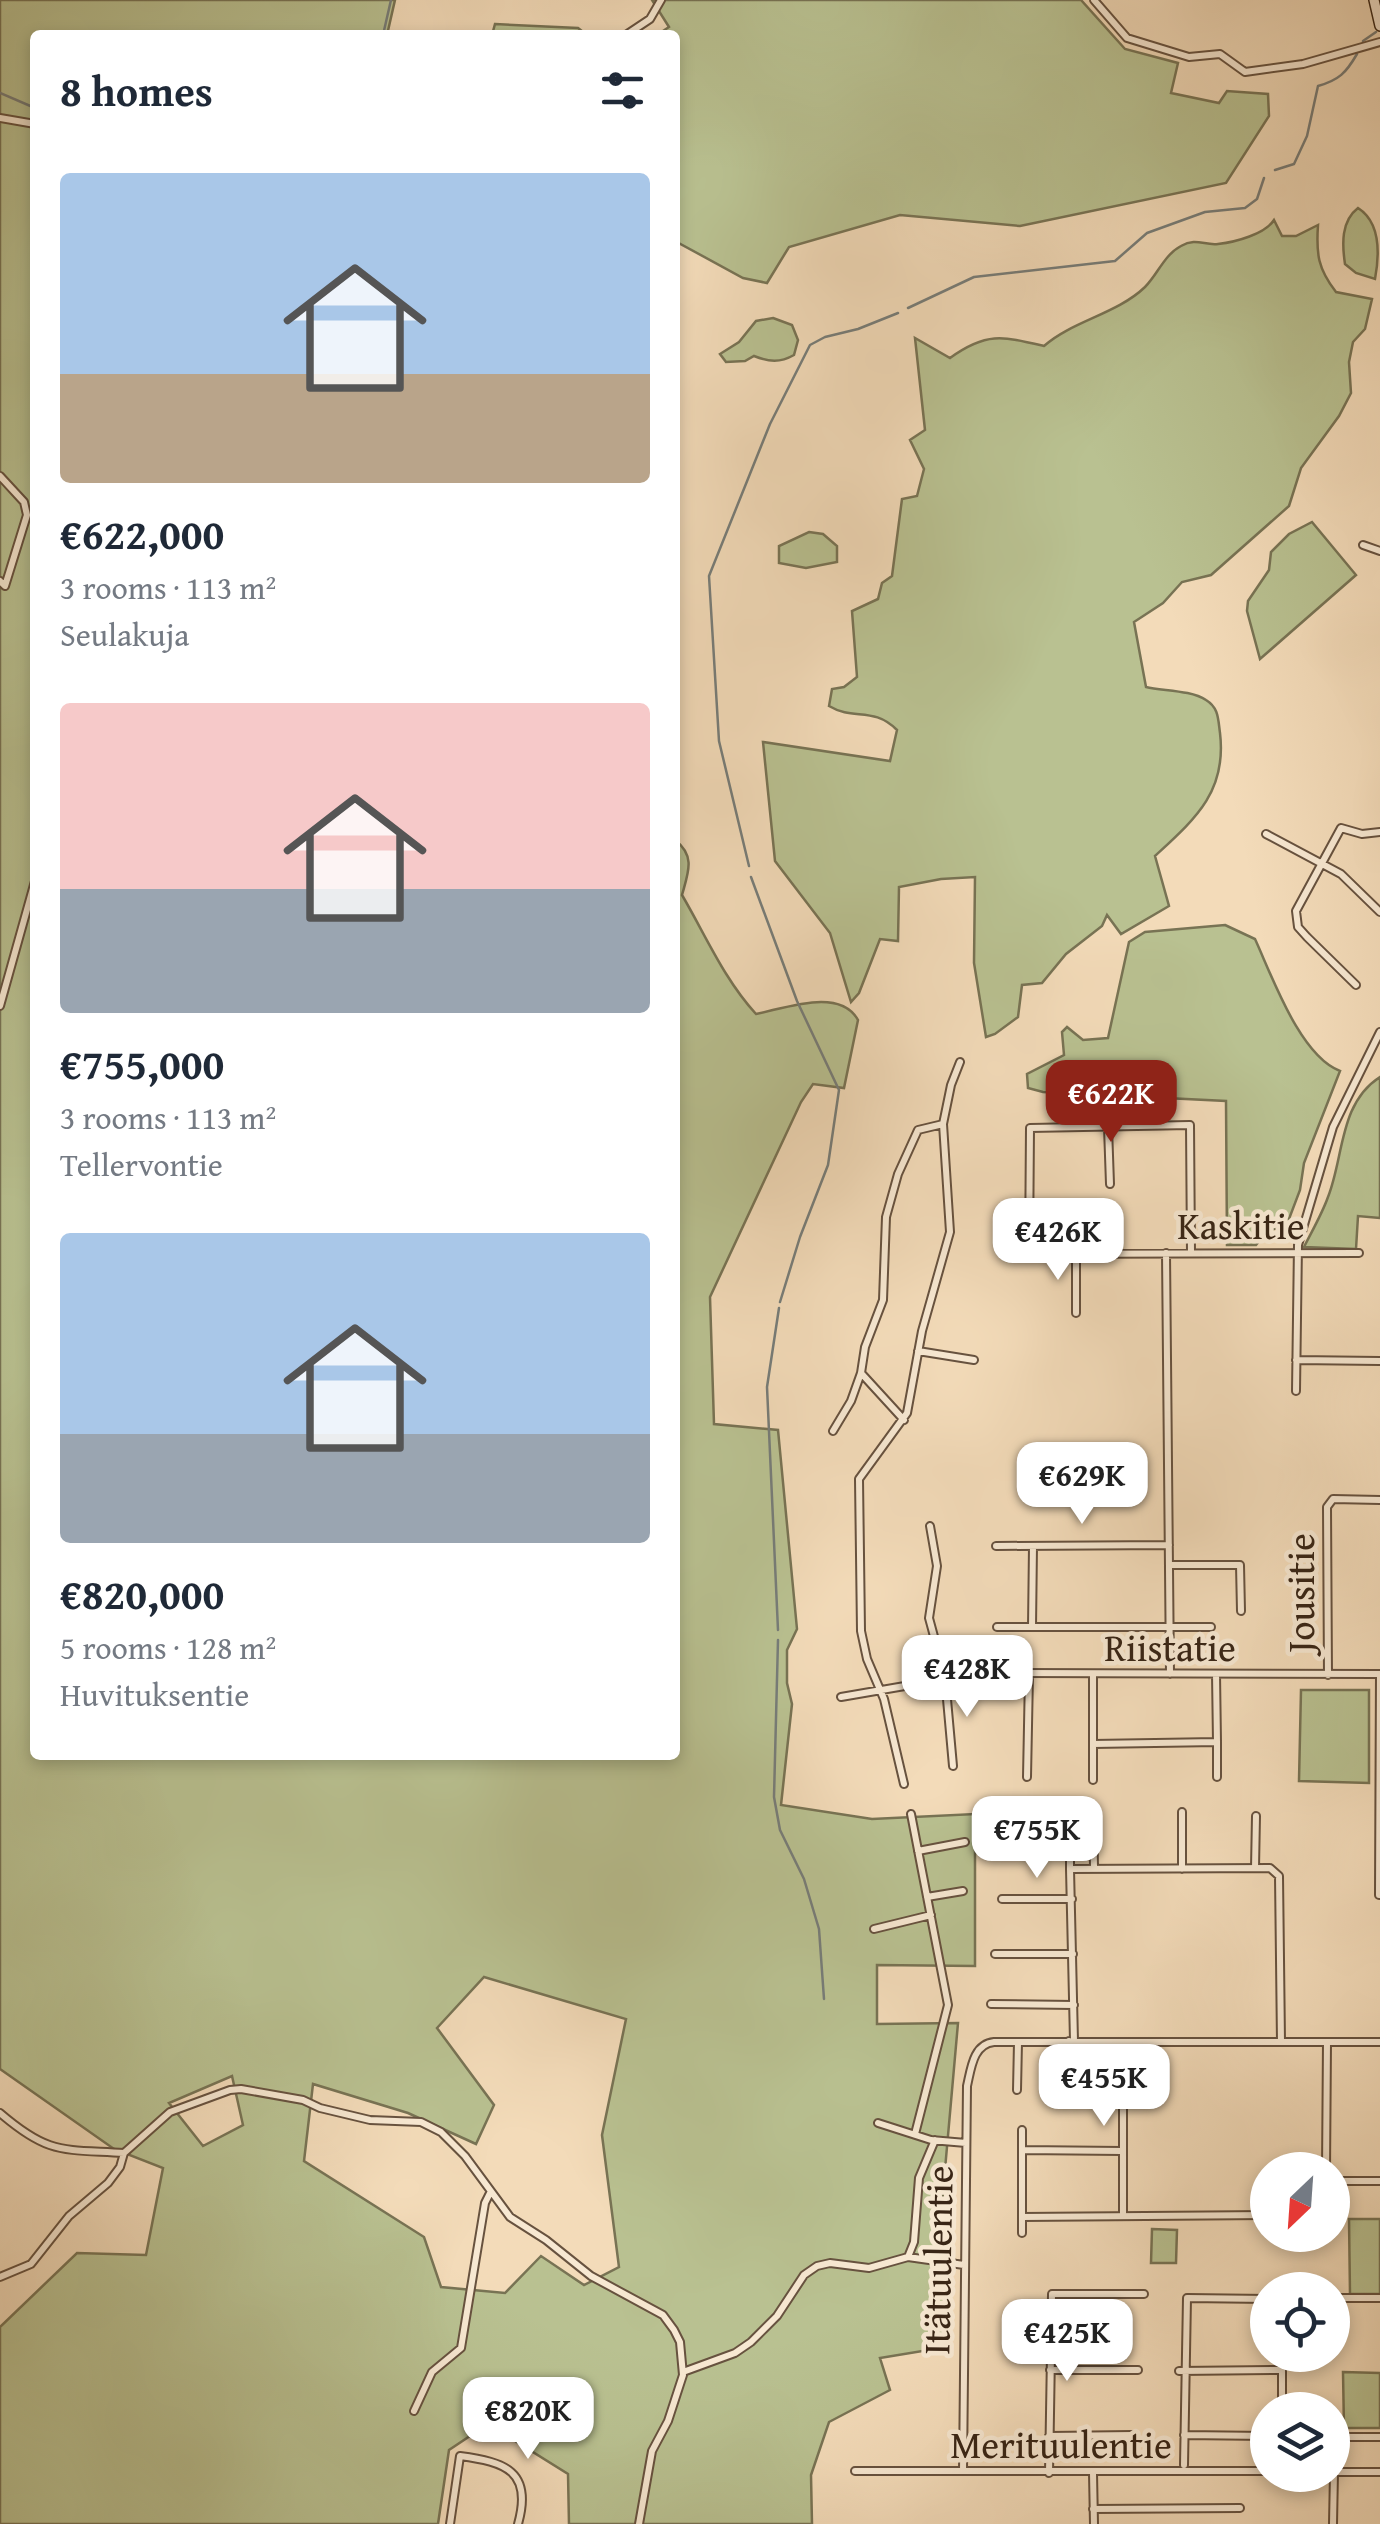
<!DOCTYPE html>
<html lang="en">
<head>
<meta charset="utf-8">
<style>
	:root { --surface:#fff; --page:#f2f2f3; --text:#1f2937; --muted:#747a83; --accent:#8f2418 }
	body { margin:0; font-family:"Gentium Book Plus",serif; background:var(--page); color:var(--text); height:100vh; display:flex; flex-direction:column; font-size:38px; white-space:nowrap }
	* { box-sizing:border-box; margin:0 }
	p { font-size:32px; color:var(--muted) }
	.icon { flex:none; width:55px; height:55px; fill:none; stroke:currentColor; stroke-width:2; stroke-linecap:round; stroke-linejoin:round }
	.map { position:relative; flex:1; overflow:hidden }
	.sheet { position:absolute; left:30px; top:30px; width:650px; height:1730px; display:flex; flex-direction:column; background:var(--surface); border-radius:10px; box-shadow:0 5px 15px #0003 }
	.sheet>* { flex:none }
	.needle { width:65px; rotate:205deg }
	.fabs { position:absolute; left:1250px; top:2152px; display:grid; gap:20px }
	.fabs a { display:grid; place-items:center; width:100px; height:100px; border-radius:50%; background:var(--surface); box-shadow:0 5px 15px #0003; font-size:50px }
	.price { position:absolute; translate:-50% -85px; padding:0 22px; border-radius:20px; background:#fff; color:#222; font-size:32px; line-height:65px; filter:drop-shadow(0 2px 5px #0008) }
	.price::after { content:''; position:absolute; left:50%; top:60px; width:30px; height:22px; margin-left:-15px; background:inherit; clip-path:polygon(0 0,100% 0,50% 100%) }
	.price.active { background:var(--accent); color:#fff }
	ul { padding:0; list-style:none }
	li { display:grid; align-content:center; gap:20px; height:530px; padding:0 30px }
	li span { display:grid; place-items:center; height:310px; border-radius:10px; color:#555 }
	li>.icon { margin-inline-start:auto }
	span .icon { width:180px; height:180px; fill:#fffc; stroke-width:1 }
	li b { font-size:42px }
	h2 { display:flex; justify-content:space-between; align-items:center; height:120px; padding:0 30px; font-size:42px }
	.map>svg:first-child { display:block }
	.green { fill:#b9c191; stroke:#787354; stroke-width:2.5; fill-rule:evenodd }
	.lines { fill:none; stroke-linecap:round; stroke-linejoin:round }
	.stream { stroke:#777d79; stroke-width:2.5 }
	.street-casing { stroke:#67523f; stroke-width:10 }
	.secondary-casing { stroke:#382516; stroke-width:12 }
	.street { stroke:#f7e8d2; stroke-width:6 }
	.secondary { stroke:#f7e8d2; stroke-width:9 }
	.labels { text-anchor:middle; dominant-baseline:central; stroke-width:9; stroke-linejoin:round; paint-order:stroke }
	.street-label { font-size:38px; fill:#382516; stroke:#f7e8d2 }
</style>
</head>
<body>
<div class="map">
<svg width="1380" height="2524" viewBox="0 0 1380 2524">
	<rect width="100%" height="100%" fill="#f3dbb9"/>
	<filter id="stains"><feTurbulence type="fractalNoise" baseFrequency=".002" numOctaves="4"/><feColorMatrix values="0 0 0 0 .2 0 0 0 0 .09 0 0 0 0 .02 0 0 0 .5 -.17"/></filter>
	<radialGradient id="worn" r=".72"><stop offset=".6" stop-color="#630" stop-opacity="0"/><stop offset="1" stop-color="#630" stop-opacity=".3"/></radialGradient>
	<!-- green -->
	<path class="green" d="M0,0H395L387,35H35V1755H675V840C696,856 688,873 682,895C706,936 724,979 756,1014C786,1008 840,987 858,1020L844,1088L813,1084L801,1102L710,1297L714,1424L778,1430L797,1629L787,1650V1683L792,1704L781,1805L872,1819L975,1814V1966L877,1965V2024L958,2023L939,2237L947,2347L880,2358L890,2390L829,2422L811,2475L812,2524H569L568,2474L488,2424L449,2450L438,2524H0V2327L77,2253L146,2255L163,2168L114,2149L0,2069ZM484,1977L626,2019L602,2135L619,2267L584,2285L541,2256L505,2293L441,2287L424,2237L304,2161L313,2084L408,2113L476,2144L494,2105L437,2028ZM232,2076L243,2125L203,2146L169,2103Z
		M652,0H1081L1125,49L1178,63L1171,93L1219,103L1227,91L1268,94L1269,116L1226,183L1020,226L900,215L789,247L767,283L743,278L675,241V35H657L669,27Z
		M495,24L578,28L587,35H492Z
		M1358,208C1380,222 1380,252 1375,279L1356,273L1345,264C1342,244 1341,221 1358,208Z
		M1274,220L1282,236H1296L1318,225C1316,254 1318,269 1336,292L1372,299L1365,329L1353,342L1349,362L1351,393L1339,416L1301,468L1289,506L1211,575L1182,582L1163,603L1134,622L1146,687C1163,691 1191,690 1206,700C1219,708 1218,719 1220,733C1227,792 1195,819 1155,856L1169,906L1121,934L1107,915L1102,926L1066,954L1042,983L1022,985L1018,1017L995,1034L986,1037L974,963L975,877L941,879L899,887L898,941L880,939L859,993L851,1002L830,933L775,861L763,742L890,761L897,730C873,706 854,721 829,706L832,689L844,687L857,677L852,611L878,599L882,583L892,576L902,499L917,496L924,469L910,440L925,430L915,338L950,358C986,332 1002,336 1044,346C1072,321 1117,314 1145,287C1158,274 1164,255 1181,246C1196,237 1205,246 1218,244C1236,242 1265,234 1274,220Z
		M773,318L792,325L798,340L794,355C780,363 769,362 754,356L745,361L726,362L720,354L739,342L756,321Z
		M1312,522L1356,575L1260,659L1247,611L1248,601L1269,570L1271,552L1289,534Z
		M809,532L823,534L837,546V562L806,568L779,563V546Z
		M1225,925L1255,939C1272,976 1300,1056 1340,1071L1304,1163L1300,1190L1286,1227L1268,1230L1256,1245H1227L1226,1101L1043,1092L1028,1088L1027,1074L1064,1055L1062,1032L1067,1027L1083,1040L1108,1038L1129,942L1145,932Z
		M1380,1077V1218L1358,1216L1356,1249L1304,1247C1312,1231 1322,1214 1328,1197C1344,1157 1339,1103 1380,1077Z
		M1301,1690H1369V1783L1299,1781Z
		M1349,2219H1380V2294H1350Z
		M1152,2229L1177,2230L1176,2263H1151Z
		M1343,2372L1380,2373V2428H1344Z"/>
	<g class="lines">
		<!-- stream -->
		<path class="stream" d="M383,35L391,0
			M1363,41L1376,32
			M0,93L35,108
			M1275,170L1294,164L1307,136L1318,86C1339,80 1346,73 1357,54
			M908,308L974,277L1115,261L1147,233L1205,212L1245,208L1257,199L1264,178
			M749,866L719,741L709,576L770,424L810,345L825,337L858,329L898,313
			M751,877L797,1001L839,1090L828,1165L800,1237L780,1302
			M778,1630L767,1387L779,1308
			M778,1640L774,1797L780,1830L804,1879L819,1929L824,1999"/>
		<!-- street casing -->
		<g class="street-casing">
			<path id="street" d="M1094,0L1127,38L1189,57L1220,54L1245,72L1303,64L1380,42
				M626,35L650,19L661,0
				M0,118L35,124
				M0,476L24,502L27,515L5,586L0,581
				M1363,545L1380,551
				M1266,834L1341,874L1380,912
				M1356,985L1307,937L1298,927L1296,911L1341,828L1362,834L1380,832
				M0,1006L35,881
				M1108,1127L1110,1184
				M1166,1253L1170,1674
				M1004,1254L1359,1253
				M1029,1254L1030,1128L1190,1125L1191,1253
				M1076,1254V1313
				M918,1351L974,1360
				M1296,1360L1380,1361
				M861,1373L904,1420
				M1296,1391L1298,1245L1333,1127L1380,1032
				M833,1431L851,1401L861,1373L865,1347L883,1300L886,1217L898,1174L918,1130L943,1124
				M930,1526L937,1566L929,1618L945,1677L953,1766
				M996,1546L1169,1545
				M1169,1565H1240L1241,1611
				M997,1627H1211
				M1032,1627L1033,1546
				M1093,1674V1744L1217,1742L1216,1674
				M1328,1675L1327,1507L1333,1499L1380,1500
				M841,1697L980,1673L1380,1674
				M1217,1742V1777
				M1027,1777L1029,1675
				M1093,1780V1744
				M904,1784L884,1699L867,1659L861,1631L859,1479L907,1413L922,1331L950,1232L943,1124L951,1085L960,1062
				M1093,1810L1094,1868
				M1182,1812V1869
				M911,1814L948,2005L915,2134
				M1010,1840L1093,1841
				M1070,1841V1869
				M918,1851L965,1842
				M1255,1868L1256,1816
				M1379,1895L1380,1674
				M927,1897L963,1891
				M1002,1899H1072
				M874,1929L931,1915
				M995,1954H1073
				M991,2004L1074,2005
				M1069,2041L1070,2088
				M1074,2041L1070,1869L1270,1868L1279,1876L1281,2042
				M1123,2042V2216
				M1017,2090L1018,2042
				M0,2113C49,2155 62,2149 124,2153L170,2112L230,2090L241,2089L303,2100L320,2108L370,2120L421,2122L441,2132L465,2156L510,2217L546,2240L591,2276L663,2315L674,2330L680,2342L683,2375L668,2421L652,2451L639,2524
				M878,2123L931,2140L966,2143
				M1022,2150L1122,2151
				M1326,2170L1327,2042
				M1332,2181H1380
				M1022,2217L1268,2215
				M1022,2233V2130
				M908,2257L914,2242L919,2178L935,2140
				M0,2277L31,2264L69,2216L108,2183L120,2167L124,2153
				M1332,2298H1380
				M1282,2355V2410
				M1050,2370H1138
				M1179,2371L1281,2370
				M683,2372L735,2353L751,2342L777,2316L804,2275L817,2266L830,2263L869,2268L908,2257L964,2265
				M414,2411L432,2372L461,2348L485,2203L490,2193
				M1184,2435L1268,2436
				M1049,2436L1133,2435
				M1332,2437H1380
				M1184,2465L1187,2298L1268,2299
				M855,2471H1268
				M963,2471L967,2086C971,2069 973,2044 994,2042H1380
				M1332,2472H1380
				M1049,2473L1052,2294H1144
				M1093,2473L1094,2524
				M1093,2509L1240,2508
				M450,2524L460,2456C505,2462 533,2471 518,2524
				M1333,2524L1334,2472"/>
		</g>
		<!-- secondary casing -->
		<g class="secondary-casing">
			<path id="secondary" d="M1374,0L1380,26"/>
		</g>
		<!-- street -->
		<use href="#street" class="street"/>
		<!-- secondary -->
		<use href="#secondary" class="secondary"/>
	</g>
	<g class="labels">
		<!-- street labels -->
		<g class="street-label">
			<text x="1241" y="1225">Kaskitie</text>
			<text transform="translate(1300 1593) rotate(-90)">Jousitie</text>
			<text x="1170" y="1647">Riistatie</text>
			<text transform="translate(937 2260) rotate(-89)">Itätuulentie</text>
			<text x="1061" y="2444">Merituulentie</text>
		</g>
	</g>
	<rect width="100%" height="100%" filter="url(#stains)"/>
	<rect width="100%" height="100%" fill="url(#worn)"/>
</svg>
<div class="fabs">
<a><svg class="needle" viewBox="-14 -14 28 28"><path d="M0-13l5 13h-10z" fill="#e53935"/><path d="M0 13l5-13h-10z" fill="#747a83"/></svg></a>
<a><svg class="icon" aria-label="locate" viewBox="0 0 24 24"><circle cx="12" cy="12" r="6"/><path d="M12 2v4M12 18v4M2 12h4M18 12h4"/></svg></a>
<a><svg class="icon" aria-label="layers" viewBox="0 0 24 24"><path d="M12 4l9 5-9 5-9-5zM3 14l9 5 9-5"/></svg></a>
</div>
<b class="price active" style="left:1111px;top:1145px">€622K</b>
<b class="price" style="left:1058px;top:1283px">€426K</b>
<b class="price" style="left:1082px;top:1527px">€629K</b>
<b class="price" style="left:967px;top:1720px">€428K</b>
<b class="price" style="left:1037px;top:1881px">€755K</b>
<b class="price" style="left:1104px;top:2129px">€455K</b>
<b class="price" style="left:1067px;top:2384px">€425K</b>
<b class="price" style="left:528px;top:2462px">€820K</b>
<section class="sheet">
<h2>8 homes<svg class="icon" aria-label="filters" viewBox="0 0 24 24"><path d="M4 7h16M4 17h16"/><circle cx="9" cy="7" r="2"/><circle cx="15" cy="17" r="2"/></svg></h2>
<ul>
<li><span style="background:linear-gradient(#a9c7e8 65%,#b9a48a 0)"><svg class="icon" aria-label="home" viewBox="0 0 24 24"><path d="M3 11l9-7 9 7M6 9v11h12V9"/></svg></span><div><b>€622,000</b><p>3 rooms · 113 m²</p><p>Seulakuja</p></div></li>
<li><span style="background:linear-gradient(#f6c9c9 60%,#9aa5b1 0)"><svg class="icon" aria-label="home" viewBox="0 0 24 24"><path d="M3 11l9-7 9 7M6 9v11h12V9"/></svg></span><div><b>€755,000</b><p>3 rooms · 113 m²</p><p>Tellervontie</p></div></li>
<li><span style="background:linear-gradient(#a9c7e8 65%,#9aa5b1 0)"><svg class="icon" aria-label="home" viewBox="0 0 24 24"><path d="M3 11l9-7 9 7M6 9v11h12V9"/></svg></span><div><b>€820,000</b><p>5 rooms · 128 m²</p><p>Huvituksentie</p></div></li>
</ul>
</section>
</div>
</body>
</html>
